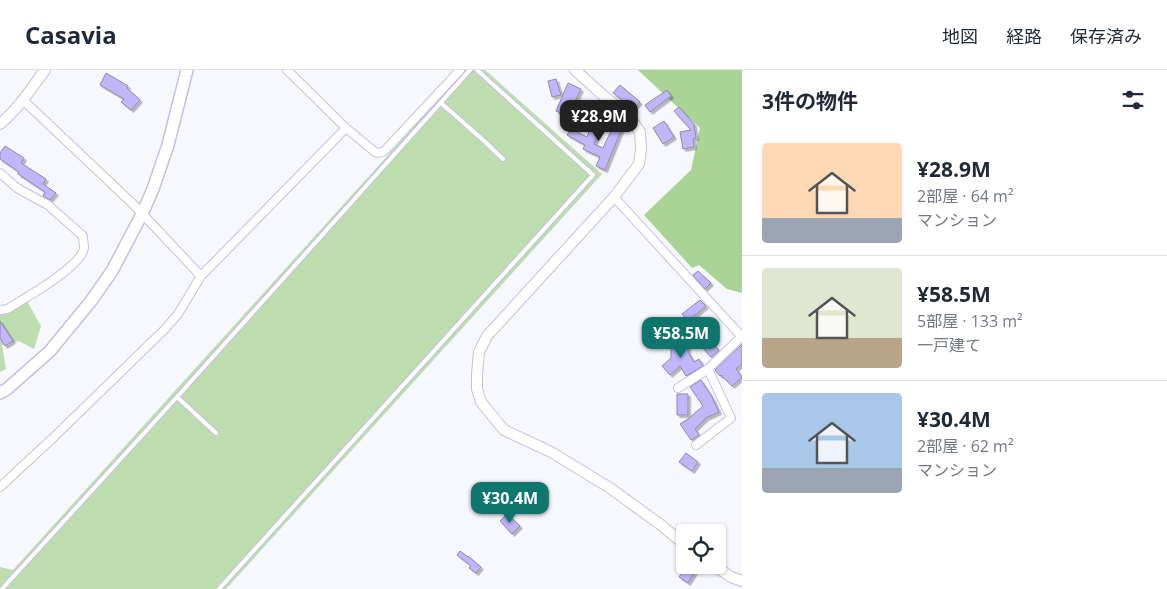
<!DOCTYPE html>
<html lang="ja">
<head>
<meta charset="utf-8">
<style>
	:root { --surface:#fff; --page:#f2f2f3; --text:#1f2937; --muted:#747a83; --line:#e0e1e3; --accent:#0f766e }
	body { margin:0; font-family:"Open Sans","Noto Sans JP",sans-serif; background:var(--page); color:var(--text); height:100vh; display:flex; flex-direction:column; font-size:19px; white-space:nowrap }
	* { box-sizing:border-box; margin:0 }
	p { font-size:16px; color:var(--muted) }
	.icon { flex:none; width:28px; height:28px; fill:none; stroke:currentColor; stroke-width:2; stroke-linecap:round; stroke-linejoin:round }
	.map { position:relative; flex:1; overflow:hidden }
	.drawer { display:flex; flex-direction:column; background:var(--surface); width:425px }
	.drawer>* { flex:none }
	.tools { position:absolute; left:676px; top:454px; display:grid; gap:10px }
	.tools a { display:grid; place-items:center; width:50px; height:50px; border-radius:5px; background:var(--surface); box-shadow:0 1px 4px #0004; font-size:25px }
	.price { position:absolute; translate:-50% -42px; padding:0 11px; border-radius:10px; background:var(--accent); color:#fff; font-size:16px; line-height:32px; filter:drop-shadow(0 1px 2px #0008) }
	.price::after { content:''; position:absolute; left:50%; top:30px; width:15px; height:11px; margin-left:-8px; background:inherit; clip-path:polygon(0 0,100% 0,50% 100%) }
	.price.active { background:#222; color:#fff }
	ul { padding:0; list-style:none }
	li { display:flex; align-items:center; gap:15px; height:125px; padding:0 20px }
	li+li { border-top:1px solid var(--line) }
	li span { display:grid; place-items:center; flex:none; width:140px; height:100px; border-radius:5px; color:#555 }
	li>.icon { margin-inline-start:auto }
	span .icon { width:60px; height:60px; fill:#fffc; stroke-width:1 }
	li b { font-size:21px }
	h2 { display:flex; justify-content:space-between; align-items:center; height:60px; padding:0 20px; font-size:21px }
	header { display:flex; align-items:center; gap:30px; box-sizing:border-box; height:70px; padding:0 25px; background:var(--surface); border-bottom:1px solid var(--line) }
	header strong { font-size:24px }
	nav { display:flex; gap:28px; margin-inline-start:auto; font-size:18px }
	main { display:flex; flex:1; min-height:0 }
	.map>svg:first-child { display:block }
	.green { fill:#bdddae }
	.forest { fill:#aad396 }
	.building { fill:#c1b6f9; stroke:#8e89a9; filter:url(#shadow) }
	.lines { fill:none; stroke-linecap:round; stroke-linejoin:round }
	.service-casing { stroke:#c5c0e1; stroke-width:6 }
	.minor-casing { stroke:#c5c0e1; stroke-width:10 }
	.tertiary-casing { stroke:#c5c0e1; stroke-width:12 }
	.secondary-casing { stroke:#c5c0e1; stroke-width:14 }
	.service { stroke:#fff; stroke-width:4 }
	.minor { stroke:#fff; stroke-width:8 }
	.tertiary { stroke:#fff; stroke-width:10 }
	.secondary { stroke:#fff; stroke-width:11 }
</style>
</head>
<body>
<header>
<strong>Casavia</strong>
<nav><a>地図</a><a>経路</a><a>保存済み</a></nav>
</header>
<main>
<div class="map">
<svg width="742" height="519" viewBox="0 0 742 519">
	<defs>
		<filter id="shadow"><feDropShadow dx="2.5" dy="2.5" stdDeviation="0" flood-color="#0004"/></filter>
	</defs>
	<rect width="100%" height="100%" fill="#f7f7fe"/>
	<!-- green -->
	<path class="green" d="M465,0H485L602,104L226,519H0V497L13,500Z
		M27,231L41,256L34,279L19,271L2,275L6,299L0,302V239L5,243Z"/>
	<!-- forest -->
	<path class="forest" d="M638,0H742V223L727,219L699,195L692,198L644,145L691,100L700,58Z"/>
	<!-- building -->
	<path class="building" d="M106,3L128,16L127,18L140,30L131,40L121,32L124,29L100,15Z
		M556,9L561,25L552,27L548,11Z
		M568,13L581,19L568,46L556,41Z
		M620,15L640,32L633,39L613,23Z
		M667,20L671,26L650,42L645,35Z
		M679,37L694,54L696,68L693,69L694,77L683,79L680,62L691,60L674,41Z
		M616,50L624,53L605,100L596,96L600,87L583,79L585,75L567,65L571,59L587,67L593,52L602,56L594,74L603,78Z
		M664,51L674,67L663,74L653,58Z
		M5,76L24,88L21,93L46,109L43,114L56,123L50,130L43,126L45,122L18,104L19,102L0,89V83Z
		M698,201L711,213L705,219L693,205Z
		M700,230L706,236L688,251L682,244Z
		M0,251L13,271L5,276L0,268Z
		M709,270L719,280L711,287L701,276Z
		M671,271H688V282L694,292L699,289L703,296L686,306L680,296L670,305L662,296L671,288Z
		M742,274V294L736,299L742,307L732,316L721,305L720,306L715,300Z
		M701,310L712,327L719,342L706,348L695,359L699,365L691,370L680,354L688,349L703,336L690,317Z
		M677,324H688V345H677Z
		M686,383L698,392L692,401L679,392Z
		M507,444L520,456L512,464L500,451Z
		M460,481L468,487V486L481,497L476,503L469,498L471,496L457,485Z
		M687,495L696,500L688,513L679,507Z"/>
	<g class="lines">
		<!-- service casing -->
		<g class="service-casing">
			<path id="service" d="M441,33L482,69L503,89
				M177,327L216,363
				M2,519L177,327L470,0
				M219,519L593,105L477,0"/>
		</g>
		<!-- minor casing -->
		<g class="minor-casing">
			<path id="minor" d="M287,0L346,58L375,82C382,85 386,79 391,74L460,0
				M23,30L133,134L201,206
				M0,103L17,118L48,135L83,166C83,170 84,175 84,178C81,197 24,229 7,239L0,240
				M614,127L742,267
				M678,318L708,299L742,266
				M696,375L731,348L708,299
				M0,417L55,366L165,259L178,244L201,206L346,58"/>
		</g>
		<!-- tertiary casing -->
		<g class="tertiary-casing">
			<path id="tertiary" d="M575,0L605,27L629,46L640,62L641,79L639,94L614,127L487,266L479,282L477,304V319L481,332L504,360L551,382L610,418L661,455L685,475
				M0,54C18,39 31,19 45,0
				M713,495L731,507L742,511"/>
		</g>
		<!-- secondary casing -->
		<g class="secondary-casing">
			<path id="secondary" d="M0,323L7,319L50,281L91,231L112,201L142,144L153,119L168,75L187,0"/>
		</g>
		<!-- service -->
		<use href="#service" class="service"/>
		<!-- minor -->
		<use href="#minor" class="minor"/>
		<!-- tertiary -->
		<use href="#tertiary" class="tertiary"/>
		<!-- secondary -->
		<use href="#secondary" class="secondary"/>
	</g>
</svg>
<div class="tools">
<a><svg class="icon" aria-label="locate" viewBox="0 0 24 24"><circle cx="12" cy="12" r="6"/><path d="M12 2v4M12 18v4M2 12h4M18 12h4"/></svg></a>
</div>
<b class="price active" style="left:599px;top:72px">¥28.9M</b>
<b class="price" style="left:681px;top:289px">¥58.5M</b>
<b class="price" style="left:510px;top:454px">¥30.4M</b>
</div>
<section class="drawer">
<h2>3件の物件<svg class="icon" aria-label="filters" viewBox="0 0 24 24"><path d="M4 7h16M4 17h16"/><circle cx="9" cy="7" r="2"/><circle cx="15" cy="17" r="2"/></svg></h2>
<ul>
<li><span style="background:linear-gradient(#ffd9b3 75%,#9aa5b1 0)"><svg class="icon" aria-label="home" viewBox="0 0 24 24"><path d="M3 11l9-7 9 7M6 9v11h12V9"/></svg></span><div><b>¥28.9M</b><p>2部屋 · 64 m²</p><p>マンション</p></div></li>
<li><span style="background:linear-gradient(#dfe7d0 70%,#b9a48a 0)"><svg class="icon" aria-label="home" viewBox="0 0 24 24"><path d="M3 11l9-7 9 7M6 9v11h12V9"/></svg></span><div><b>¥58.5M</b><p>5部屋 · 133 m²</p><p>一戸建て</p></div></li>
<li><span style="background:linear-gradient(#a9c7e8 75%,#9aa5b1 0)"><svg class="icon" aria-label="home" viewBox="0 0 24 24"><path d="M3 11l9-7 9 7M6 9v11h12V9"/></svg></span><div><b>¥30.4M</b><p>2部屋 · 62 m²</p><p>マンション</p></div></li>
</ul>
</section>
</main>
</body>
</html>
